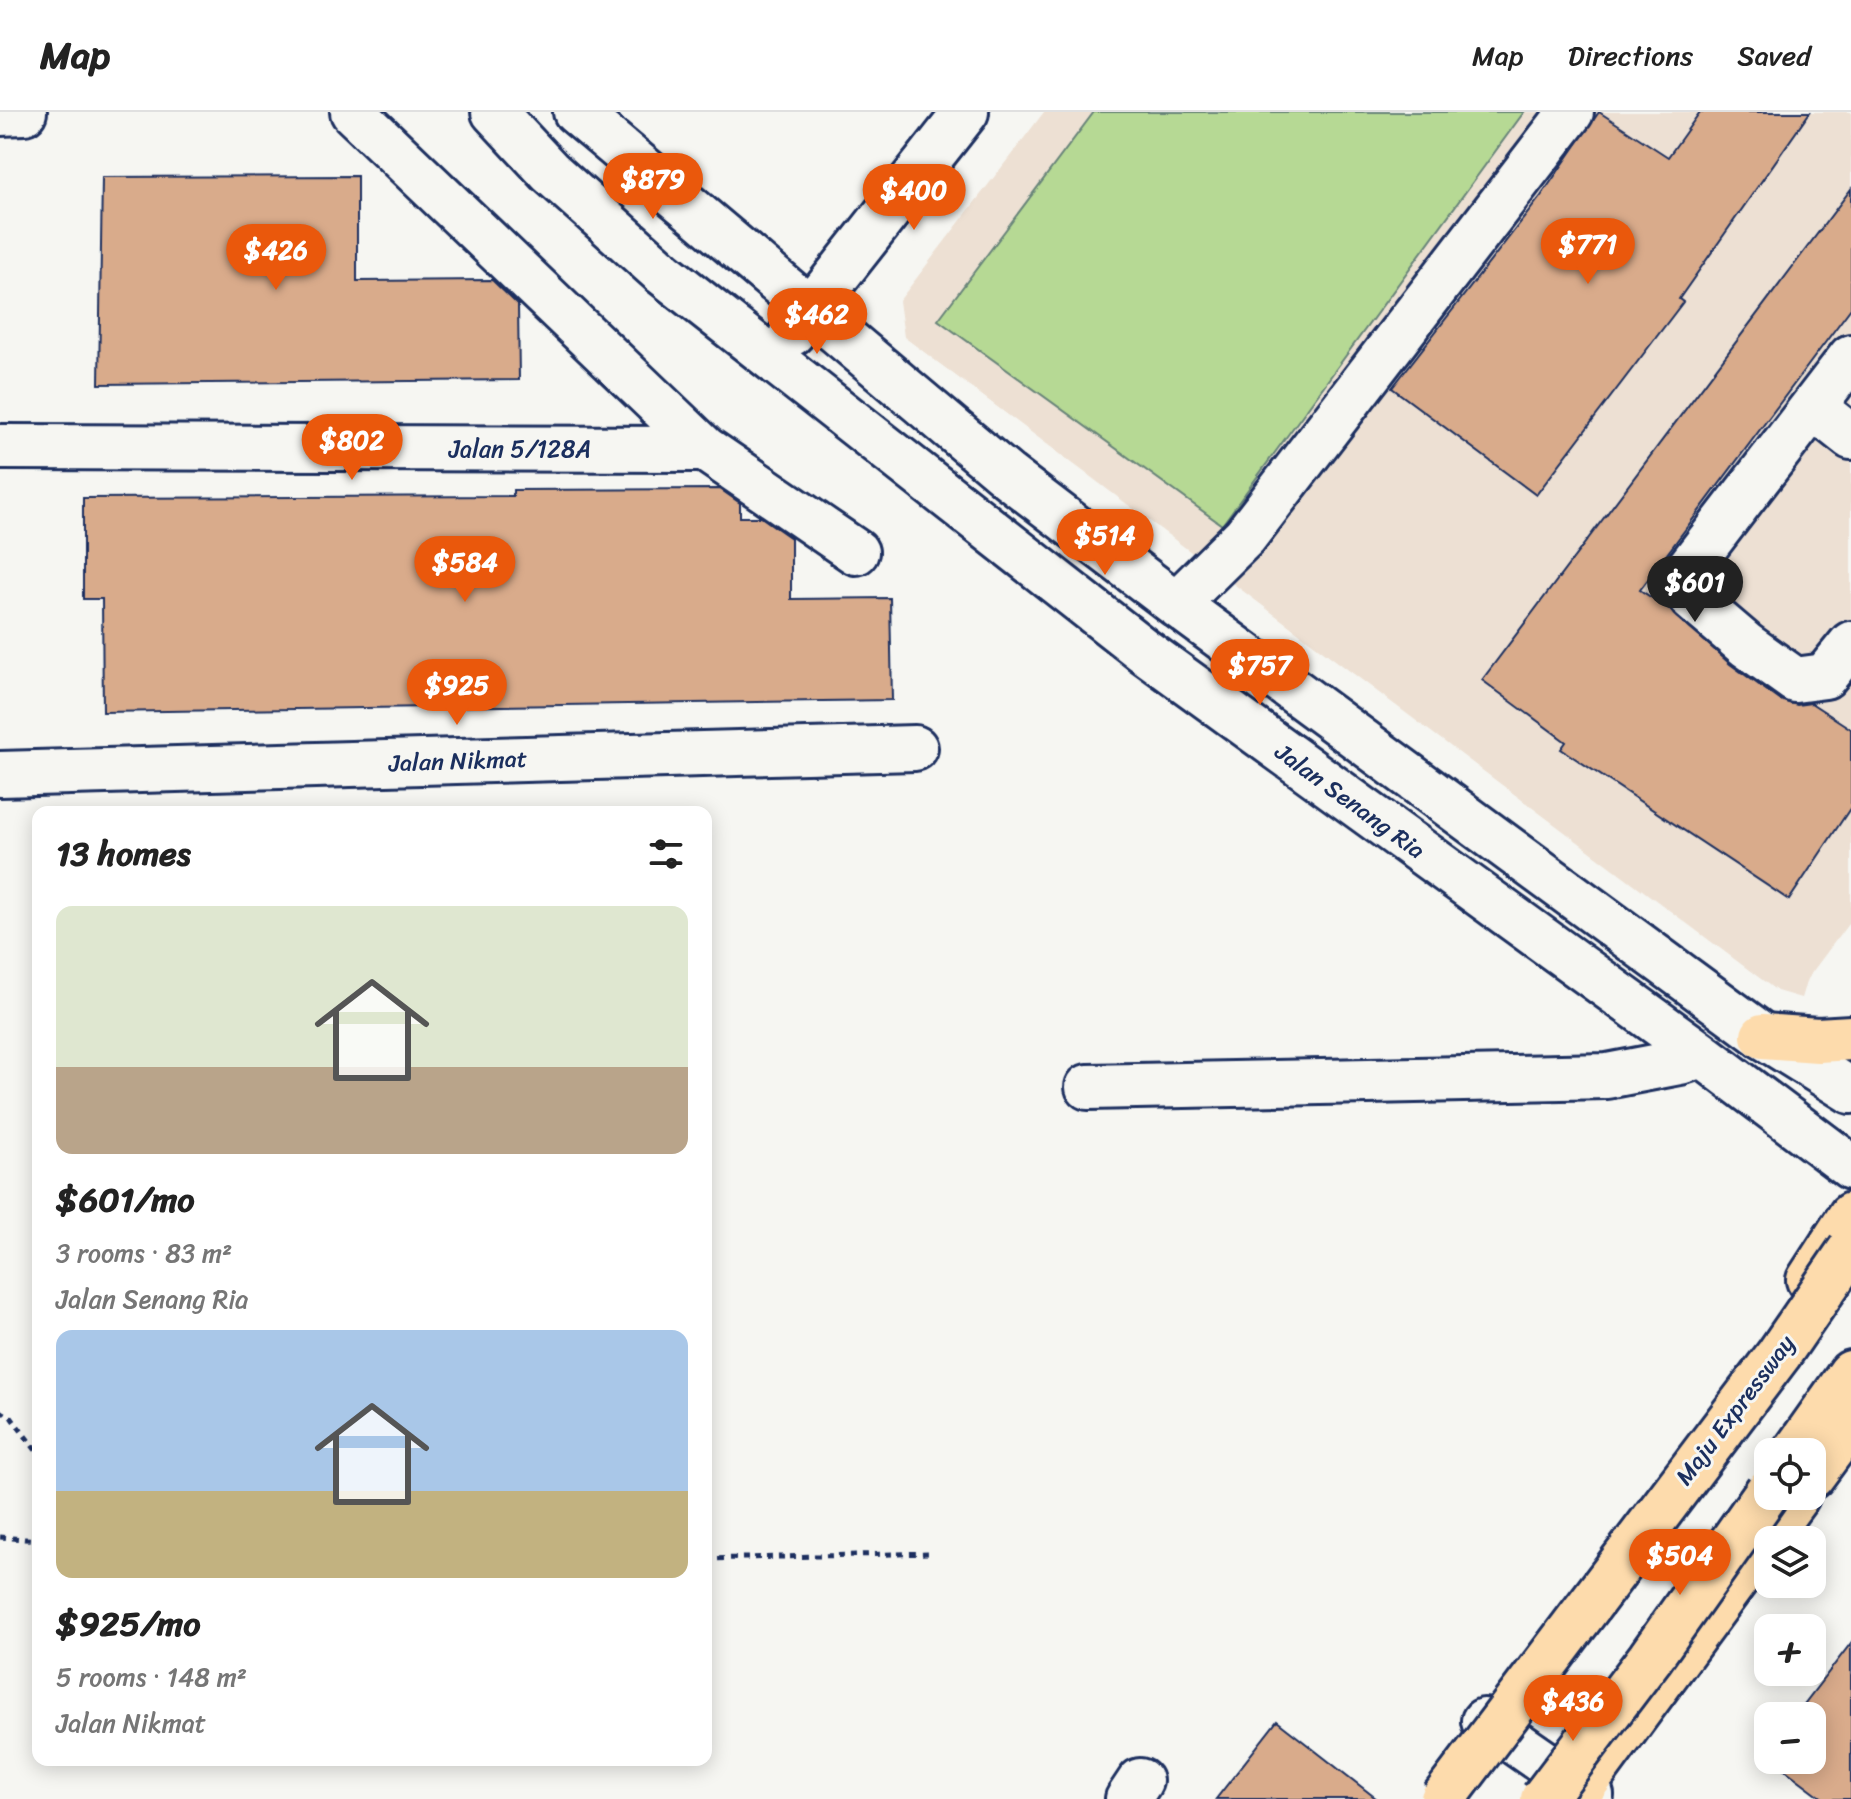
<!DOCTYPE html>
<html lang="en">
<head>
<meta charset="utf-8">
<style>
	:root { --surface:#fff; --page:#f6f6f6; --text:#222; --muted:#767676; --line:#e0e0e0; --accent:#ea580c }
	body { margin:0; font-family:Sriracha,sans-serif; background:var(--page); color:var(--text); height:100vh; display:flex; flex-direction:column; font-size:30px; white-space:nowrap }
	* { box-sizing:border-box; margin:0 }
	p { font-size:26px; color:var(--muted) }
	.icon { flex:none; width:44px; height:44px; fill:none; stroke:currentColor; stroke-width:2; stroke-linecap:round; stroke-linejoin:round }
	.map { position:relative; flex:1; overflow:hidden }
	.side { position:absolute; left:32px; top:694px; width:680px; height:960px; display:flex; flex-direction:column; background:var(--surface); border-radius:16px; box-shadow:0 4px 20px #0003 }
	.side>* { flex:none }
	.controls { position:absolute; left:1754px; top:1326px; display:grid; gap:16px }
	.controls a { display:grid; place-items:center; width:72px; height:72px; border-radius:16px; background:var(--surface); box-shadow:0 4px 20px #0003; font-size:40px }
	.price { position:absolute; translate:-50% -68px; padding:0 18px; border-radius:28px; background:var(--accent); color:#fff; font-size:26px; line-height:52px; filter:drop-shadow(0 2px 4px #0008) }
	.price::after { content:''; position:absolute; left:50%; top:48px; width:24px; height:18px; margin-left:-12px; background:inherit; clip-path:polygon(0 0,100% 0,50% 100%) }
	.price.on { background:#222; color:#fff }
	ul { padding:0; list-style:none }
	li { display:grid; align-content:center; gap:16px; height:424px; padding:0 24px }
	li span { display:grid; place-items:center; height:248px; border-radius:16px; color:#555 }
	li>.icon { margin-inline-start:auto }
	span .icon { width:144px; height:144px; fill:#fffc; stroke-width:1 }
	li b { font-size:34px }
	h2 { display:flex; justify-content:space-between; align-items:center; height:96px; padding:0 24px; font-size:34px }
	header { display:flex; align-items:center; gap:48px; box-sizing:border-box; height:112px; padding:0 40px; background:var(--surface); border-bottom:2px solid var(--line) }
	header strong { font-size:38px }
	nav { display:flex; gap:44px; margin-inline-start:auto; font-size:28px }
	.map>svg:first-child { display:block }
	.built { fill:#ede0d3 }
	.green { fill:#b6d994; stroke:#688479; stroke-width:2 }
	.building { fill:#d9ab8b; stroke:#1b2f5e; stroke-width:2 }
	.lines { fill:none; stroke-linecap:round; stroke-linejoin:round }
	.minor-casing { stroke:#1b2f5e; stroke-width:50 }
	.major-casing { stroke:#1b2f5e; stroke-width:50 }
	.highway-casing { stroke:#1b2f5e; stroke-width:50 }
	.path { stroke:#1b2f5e; stroke-width:5; stroke-dasharray:6 6; stroke-linecap:butt }
	.minor { stroke:#f6f6f2; stroke-width:44 }
	.major { stroke:#fddbac; stroke-width:44 }
	.highway { stroke:#fddbac; stroke-width:44 }
	.highway-bridge-casing { stroke:#1b2f5e; stroke-width:50; stroke-linecap:butt }
	.highway-bridge { stroke:#fddbac; stroke-width:44 }
	.labels { text-anchor:middle; dominant-baseline:central; stroke-width:6; stroke-linejoin:round; paint-order:stroke }
	.street-label { font-size:24px; fill:#1b2f5e; stroke:#f6f6f2 }
</style>
</head>
<body>
<header>
<strong>Map</strong>
<nav><a>Map</a><a>Directions</a><a>Saved</a></nav>
</header>
<div class="map">
<svg width="1851" height="1687" viewBox="0 0 1851 1687">
	<rect width="100%" height="100%" fill="#f6f6f2"/>
	<filter id="ink" filterUnits="userSpaceOnUse"><feTurbulence type="fractalNoise" baseFrequency=".0125" numOctaves="2"/><feDisplacementMap in="SourceGraphic" scale="16" xChannelSelector="R" yChannelSelector="G"/><feConvolveMatrix kernelMatrix="1 2 1 2 8 2 1 2 1" color-interpolation-filters="sRGB"/></filter>
	<g filter="url(#ink)">
		<!-- built -->
		<path class="built" d="M1044,0H1851V808L1807,867L1801,886L1777,879L904,225L899,189Z"/>
		<!-- green -->
		<path class="green" d="M1094,0H1524L1222,413L938,208Z"/>
		<!-- building -->
		<path class="building" d="M1599,0L1668,45L1700,0H1810L1679,187L1683,190L1536,383L1392,276L1541,84Z
			M357,64V169L492,168L518,193L519,268L99,272L102,65Z
			M1851,77V196L1640,478L1672,499L1730,552L1780,588L1797,593L1811,591L1851,617V695L1789,788L1561,637L1566,630L1482,568Z
			M720,377L740,391V405H761L791,426V487L890,486L892,588L103,600L102,487H83V386L513,384V378Z
			M1851,1531V1687H1824L1772,1648H1812V1604H1795Z
			M1277,1609L1377,1687H1216Z"/>
		<g class="lines">
			<!-- minor casing -->
			<g class="minor-casing">
				<path id="minor" d="M353,0L705,337L856,440
					M494,0L550,60L663,161L1143,538L1702,943L1851,1055
					M576,0L1008,364L1176,492L1763,924L1851,979
					M0,1L24,0
					M792,221L966,0
					M1851,245L1688,457L1692,487L1746,533L1795,568L1825,564L1851,532
					M1813,295L1851,325
					M0,335L705,337
					M1176,492L1245,424L1571,0
					M0,662L915,636
					M1088,975L1607,964L1680,950L1702,943
					M1484,1609L1591,1683
					M1128,1687L1140,1669"/>
			</g>
			<!-- major casing -->
			<g class="major-casing">
				<path id="major" d="M1763,924L1818,928L1851,926
					M1809,1168L1851,1103
					M1812,1364L1851,1311
					M1574,1687L1797,1384"/>
			</g>
			<!-- highway casing -->
			<g class="highway-casing">
				<path id="highway" d="M1795,1340L1851,1261"/>
			</g>
			<!-- path -->
			<path class="path" d="M0,1299L11,1305L38,1341
				M0,1425L38,1428
				M706,1447L931,1441"/>
			<!-- minor -->
			<use href="#minor" class="minor"/>
			<!-- major -->
			<use href="#major" class="major"/>
			<!-- highway -->
			<use href="#highway" class="highway"/>
			<!-- highway-bridge casing -->
			<g class="highway-bridge-casing">
				<path id="highway-bridge" d="M1443,1687L1779,1242L1851,1137
					M1543,1687L1650,1546L1768,1379"/>
			</g>
			<!-- highway-bridge -->
			<use href="#highway-bridge" class="highway-bridge"/>
		</g>
	</g>
	<g class="labels">
		<!-- street labels -->
		<g class="street-label">
			<text x="520" y="337">Jalan 5/128A</text>
			<text transform="translate(458 649) rotate(-2)">Jalan Nikmat</text>
			<text transform="translate(1350 689) rotate(36)">Jalan Senang Ria</text>
			<text transform="translate(1735 1298) rotate(-53)">Maju Expressway</text>
		</g>
	</g>
</svg>
<div class="controls">
<a><svg class="icon" aria-label="locate" viewBox="0 0 24 24"><circle cx="12" cy="12" r="6"/><path d="M12 2v4M12 18v4M2 12h4M18 12h4"/></svg></a>
<a><svg class="icon" aria-label="layers" viewBox="0 0 24 24"><path d="M12 4l9 5-9 5-9-5zM3 14l9 5 9-5"/></svg></a>
<a>+</a>
<a>−</a>
</div>
<b class="price" style="left:653px;top:109px">$879</b>
<b class="price" style="left:914px;top:120px">$400</b>
<b class="price" style="left:1588px;top:174px">$771</b>
<b class="price" style="left:276px;top:180px">$426</b>
<b class="price" style="left:817px;top:244px">$462</b>
<b class="price" style="left:352px;top:370px">$802</b>
<b class="price" style="left:1105px;top:465px">$514</b>
<b class="price" style="left:465px;top:492px">$584</b>
<b class="price on" style="left:1695px;top:512px">$601</b>
<b class="price" style="left:1260px;top:595px">$757</b>
<b class="price" style="left:457px;top:615px">$925</b>
<b class="price" style="left:1680px;top:1485px">$504</b>
<b class="price" style="left:1573px;top:1631px">$436</b>
<section class="side">
<h2>13 homes<svg class="icon" aria-label="filters" viewBox="0 0 24 24"><path d="M4 7h16M4 17h16"/><circle cx="9" cy="7" r="2"/><circle cx="15" cy="17" r="2"/></svg></h2>
<ul>
<li><span style="background:linear-gradient(#dfe7d0 65%,#b9a48a 0)"><svg class="icon" aria-label="home" viewBox="0 0 24 24"><path d="M3 11l9-7 9 7M6 9v11h12V9"/></svg></span><div><b>$601/mo</b><p>3 rooms · 83 m²</p><p>Jalan Senang Ria</p></div></li>
<li><span style="background:linear-gradient(#a9c7e8 65%,#c2b280 0)"><svg class="icon" aria-label="home" viewBox="0 0 24 24"><path d="M3 11l9-7 9 7M6 9v11h12V9"/></svg></span><div><b>$925/mo</b><p>5 rooms · 148 m²</p><p>Jalan Nikmat</p></div></li>
</ul>
</section>
</div>
</body>
</html>
